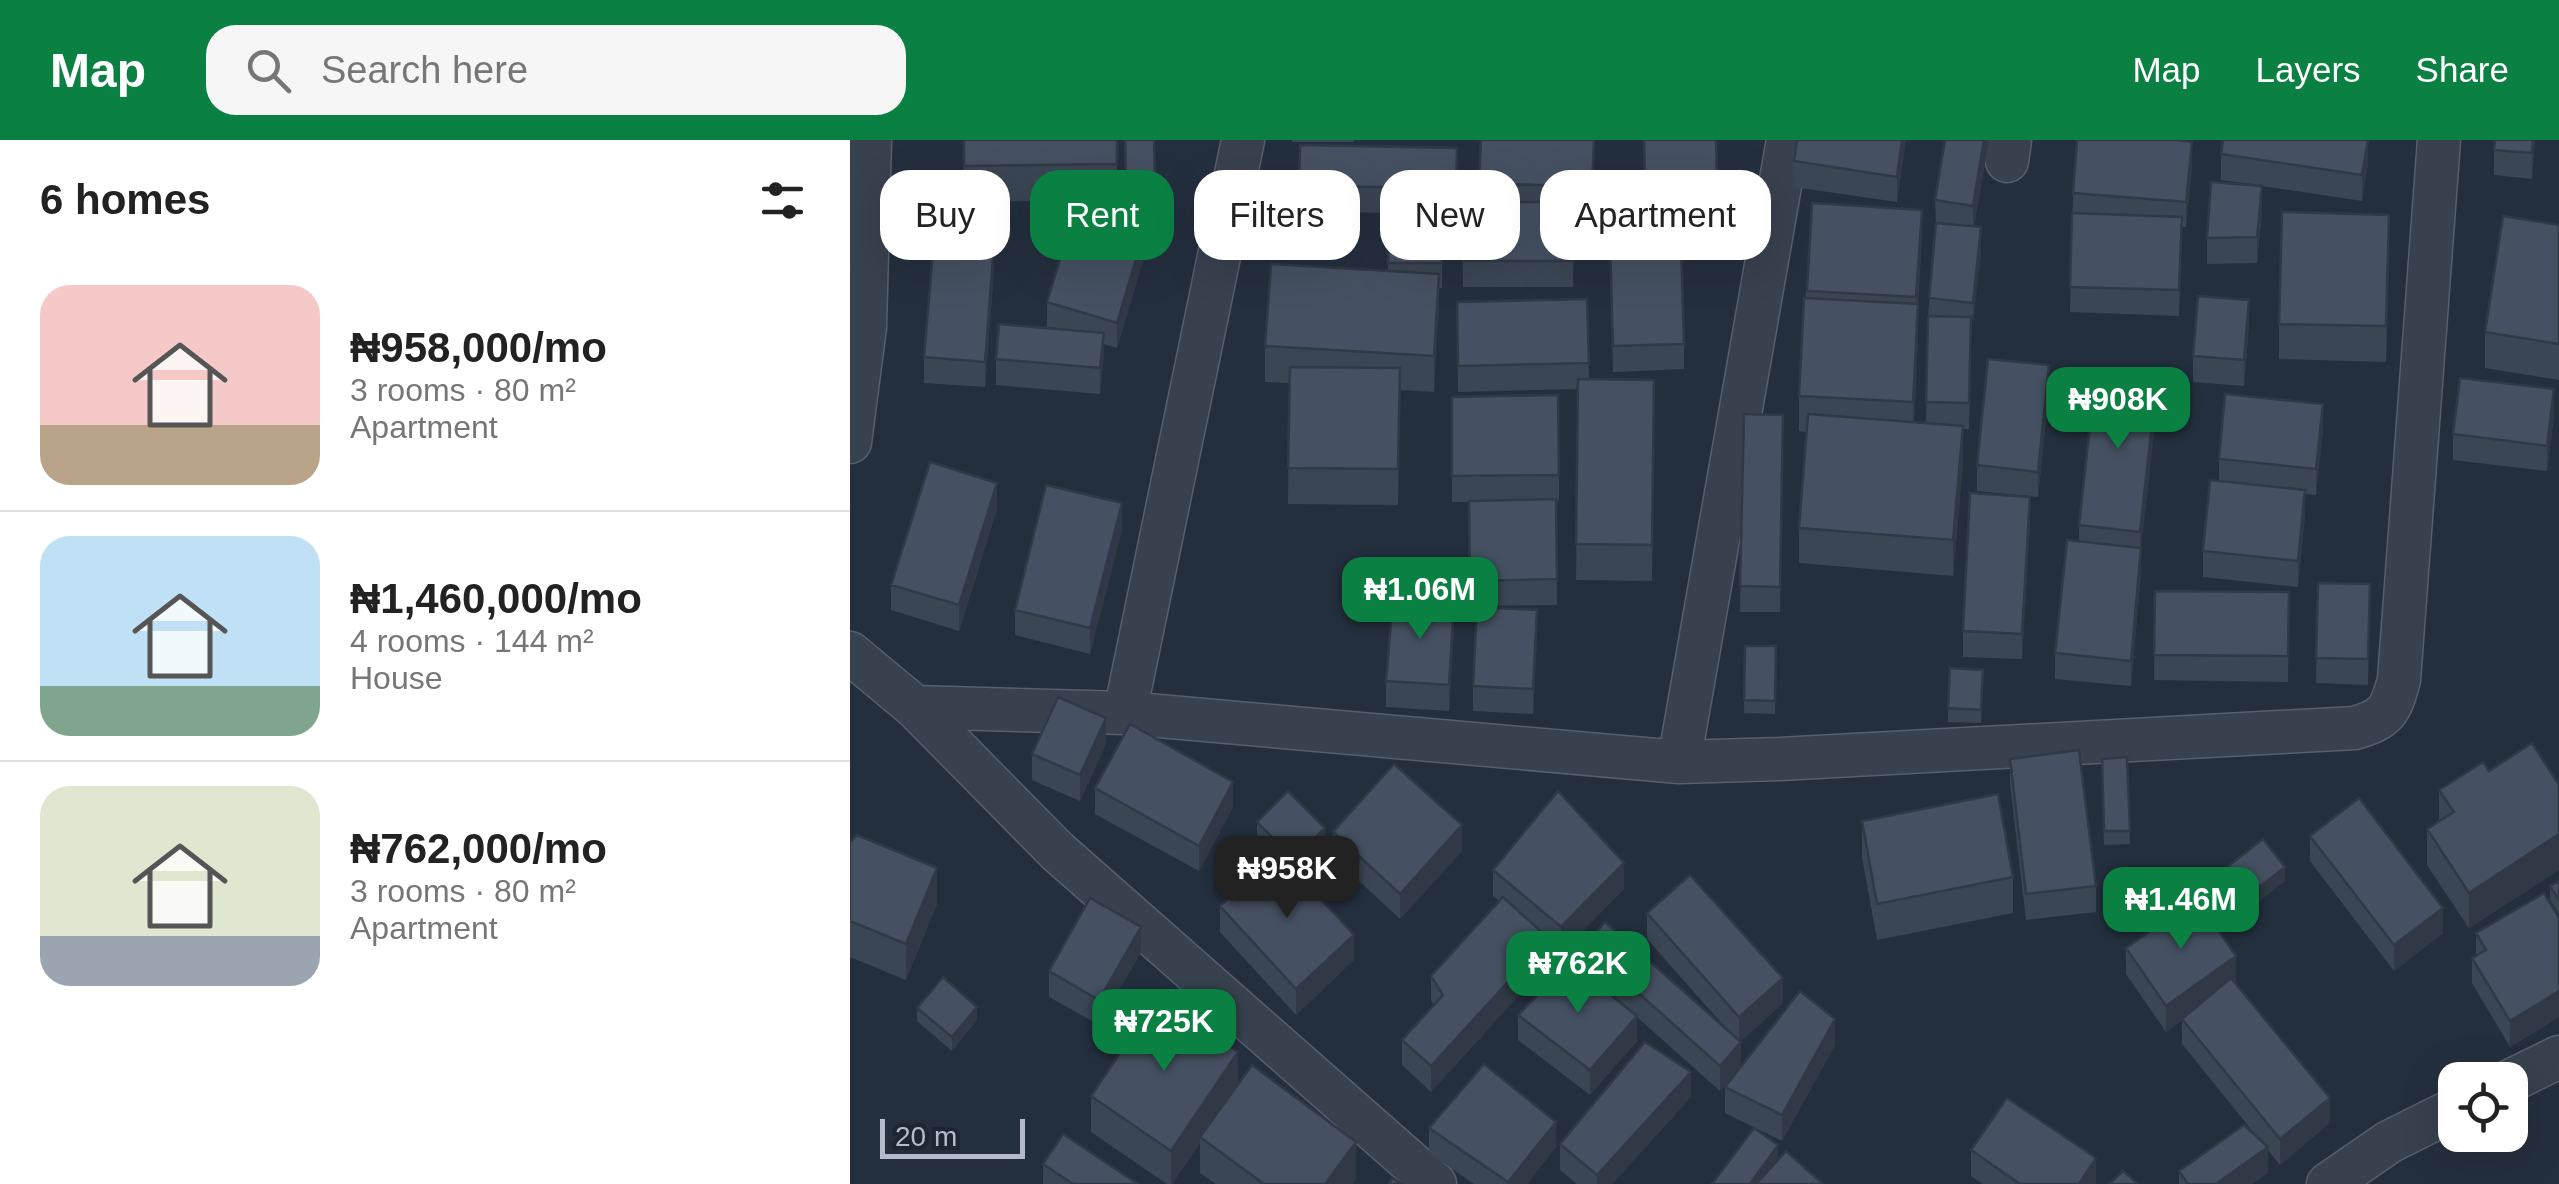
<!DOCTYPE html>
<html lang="en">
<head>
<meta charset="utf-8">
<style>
	:root { --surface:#fff; --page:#f6f6f6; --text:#222; --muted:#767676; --line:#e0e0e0; --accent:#0b8043 }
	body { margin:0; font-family:Helvetica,sans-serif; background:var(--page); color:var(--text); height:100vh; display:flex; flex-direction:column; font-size:38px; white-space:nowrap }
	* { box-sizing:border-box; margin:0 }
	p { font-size:32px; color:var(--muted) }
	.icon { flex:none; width:55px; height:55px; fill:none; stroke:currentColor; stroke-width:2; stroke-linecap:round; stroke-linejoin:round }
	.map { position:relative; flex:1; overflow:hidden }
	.panel { display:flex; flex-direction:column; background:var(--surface); width:850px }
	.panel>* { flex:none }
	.hud { position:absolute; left:30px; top:30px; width:950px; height:90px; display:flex; gap:20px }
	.controls { position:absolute; left:1588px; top:922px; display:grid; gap:20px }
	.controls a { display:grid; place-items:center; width:90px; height:90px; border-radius:20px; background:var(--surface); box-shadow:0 10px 40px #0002; font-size:50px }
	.scale { position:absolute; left:30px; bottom:25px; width:145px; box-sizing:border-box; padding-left:10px; border:5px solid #b4bcc9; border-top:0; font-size:28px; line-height:35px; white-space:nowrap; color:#b4bcc9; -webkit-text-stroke:8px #1d2633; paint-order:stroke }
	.price { position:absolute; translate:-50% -85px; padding:0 22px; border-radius:20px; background:var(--accent); color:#fff; font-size:32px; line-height:65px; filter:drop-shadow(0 2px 5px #0008) }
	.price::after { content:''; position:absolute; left:50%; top:60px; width:30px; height:22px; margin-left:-15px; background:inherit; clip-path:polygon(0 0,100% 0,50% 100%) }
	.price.active { background:#222; color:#fff }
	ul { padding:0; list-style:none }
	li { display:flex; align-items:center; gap:30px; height:250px; padding:0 40px }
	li+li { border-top:2px solid var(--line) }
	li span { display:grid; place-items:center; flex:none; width:280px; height:200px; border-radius:30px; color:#555 }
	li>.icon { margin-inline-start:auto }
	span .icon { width:120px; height:120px; fill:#fffc; stroke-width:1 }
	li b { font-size:42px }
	h2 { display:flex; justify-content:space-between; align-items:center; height:120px; padding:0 40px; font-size:42px }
	.tag { padding:0 35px; border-radius:30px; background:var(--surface); box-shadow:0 10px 40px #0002; font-size:35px; line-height:90px }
	.tag.active { background:var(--accent); color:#fff }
	header { display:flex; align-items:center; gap:60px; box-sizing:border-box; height:140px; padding:0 50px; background:var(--accent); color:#fff }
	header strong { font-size:48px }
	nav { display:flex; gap:55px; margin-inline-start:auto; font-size:35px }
	.search { width:700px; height:90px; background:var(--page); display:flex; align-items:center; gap:25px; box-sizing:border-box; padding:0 35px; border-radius:30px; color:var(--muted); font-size:38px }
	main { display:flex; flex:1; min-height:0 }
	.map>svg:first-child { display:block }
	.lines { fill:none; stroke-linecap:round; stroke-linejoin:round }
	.street-casing { stroke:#565f6c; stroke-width:45 }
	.street { stroke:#38414e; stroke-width:42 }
	.wall { fill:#3b4654 }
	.shaded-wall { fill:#303945 }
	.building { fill:#455162; stroke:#303945; stroke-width:2.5 }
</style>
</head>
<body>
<header>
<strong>Map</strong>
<div class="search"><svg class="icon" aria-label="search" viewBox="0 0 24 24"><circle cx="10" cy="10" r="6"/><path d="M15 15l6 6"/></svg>Search here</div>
<nav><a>Map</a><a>Layers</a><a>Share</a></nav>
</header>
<main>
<section class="panel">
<h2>6 homes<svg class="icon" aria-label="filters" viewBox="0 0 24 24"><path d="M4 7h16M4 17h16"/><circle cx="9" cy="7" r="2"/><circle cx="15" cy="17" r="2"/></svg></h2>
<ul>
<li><span style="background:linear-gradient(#f6c9c9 70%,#b9a48a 0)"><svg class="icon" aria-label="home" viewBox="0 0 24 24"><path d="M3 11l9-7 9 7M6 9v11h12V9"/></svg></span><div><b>₦958,000/mo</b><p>3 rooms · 80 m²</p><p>Apartment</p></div></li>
<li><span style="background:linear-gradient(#bfe0f5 75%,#7fa58c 0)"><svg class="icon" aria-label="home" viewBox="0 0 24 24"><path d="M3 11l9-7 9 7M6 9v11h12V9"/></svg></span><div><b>₦1,460,000/mo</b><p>4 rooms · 144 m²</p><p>House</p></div></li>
<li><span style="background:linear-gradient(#dfe7d0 75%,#9aa5b1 0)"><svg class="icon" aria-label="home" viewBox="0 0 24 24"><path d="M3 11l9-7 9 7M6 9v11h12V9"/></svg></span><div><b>₦762,000/mo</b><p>3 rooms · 80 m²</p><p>Apartment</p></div></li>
</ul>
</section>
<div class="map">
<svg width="1709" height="1044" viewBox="0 0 1709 1044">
	<rect width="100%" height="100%" fill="#242f3e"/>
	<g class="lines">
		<!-- street casing -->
		<g class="street-casing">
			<path id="street" d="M1157,21L1160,0
				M0,302L15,187L20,0
				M0,513L65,567L207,711L585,1044
				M65,567L275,573L829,622L930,619L1505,588C1537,578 1540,572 1549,540L1589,0
				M275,573L393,0
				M829,622L938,0
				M1660,941L1709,917
				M1478,1044L1539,1002L1605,969"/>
		</g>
		<!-- street -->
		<use href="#street" class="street"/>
	</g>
	<!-- wall -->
	<path class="wall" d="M113,0H267V60H240L298,104L267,208L254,204L250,254L146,245V219L201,188L197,187V162L228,60L114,62Z
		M275,0H304L305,65L276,66Z
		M442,0H504V2H442Z
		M631,0H744L742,73L724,72L723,147H613V62H629Z
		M794,0H866L867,65L795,66Z
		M1056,0L1047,62L944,47V21Z
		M1139,0L1124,87L1131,113L1121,188L1119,289H1113V322L1103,436L949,423V388L956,292L949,291V256L962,63L1072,96L1068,164V200L1064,282L1076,283L1078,176L1086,85L1085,60Z
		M1685,0L1682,39L1644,35V10Z
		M450,5L607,34L606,74H592V148H589L584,252L550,250L548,365L438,364L439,243L415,242V206L538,131V73L449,71Z
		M1371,14L1518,23L1512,61L1412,46V71L1407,123L1357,124V98L1410,45L1371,40Z
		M1342,28L1336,87H1332L1329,176L1220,172L1223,53Z
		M759,73L834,204V229L763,232Z
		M1709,85V240L1635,228V192Z
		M1539,110L1536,222L1429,219V184Z
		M144,130L135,247L74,243V217Z
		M737,159L739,239L804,240L802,441L726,440L728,249L608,252L607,162Z
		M1399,185L1394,246L1343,242V216Z
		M1199,251L1188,357L1127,351V325Z
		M602,257L709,335V360L706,361L707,465L620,466L619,362H602Z
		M1307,264L1291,408V433L1281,546L1205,539V513L1229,402V385Z
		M894,274L933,275L930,472H890Z
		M1704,275L1697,331L1603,320V294Z
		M1473,290L1466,355L1455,354V375L1448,447L1353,437V411L1369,341V319Z
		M147,369L109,491L41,470V445Z
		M1180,382L1172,519L1113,517V491Z
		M272,389L240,514L165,495V470Z
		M1468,443L1520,444L1518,545L1466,543Z
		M1305,451L1439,452L1438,542L1304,540Z
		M604,488L599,571L536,567V541Z
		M687,496L683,574L623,571V546Z
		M895,506H926L925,574L894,573Z
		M1133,530L1131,583L1098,582V568Z
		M256,604L230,661L182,640V614Z
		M1277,617L1280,704L1254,705L1252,619Z
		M1160,619L1246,746V772L1176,780L1160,644Z
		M1639,631L1709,645V730L1619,788L1577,725V689L1589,681V650Z
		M245,648L383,667L349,731L245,674Z
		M1012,681L1163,737V773L1027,800L1012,717Z
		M407,682L475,701L445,731L504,820L446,875L370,792V766L426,715L407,695Z
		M483,692L612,711L550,779L483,717Z
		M1460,696L1593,793L1544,831L1460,721Z
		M0,702L87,764L56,840L0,817Z
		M643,730L774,749L711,813L698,802V823L581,952L552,925V900L584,865L581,861V836L649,761L643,756Z
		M1368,734L1435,741L1390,776L1368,747Z
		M1709,741V774L1700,760V746Z
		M797,773L933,863L890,902L891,926L985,905L932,1001L875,973V947L881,938L870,951L787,877V901L740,955L668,900V875L768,860L735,831V805L882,895L797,799Z
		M1709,778V877L1660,907L1622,843V818L1626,816V793Z
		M1276,808L1386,842L1385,843L1480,983L1430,1025L1418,1010V1033L1402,1044H1329V1031L1409,999L1332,904V880L1316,892L1276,834Z
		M291,812L249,885L199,857V831Z
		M67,868L127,880L102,911L67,881Z
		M388,944L506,1038L502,1044H366L350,1033V1003L322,1044H317L241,992V956Z
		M841,957L762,1044H727L710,1030V1004Z
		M579,988L706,1007L677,1044H624L579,1013Z
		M1121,1010L1246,1044H1133L1121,1036Z
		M193,1024L288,1044H193Z"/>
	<!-- shaded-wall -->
	<path class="shaded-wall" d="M1052,0H1056L1047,62V37Z
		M1134,0H1139L1123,92V66Z
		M1518,0V23L1512,61V35Z
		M1683,0H1685L1682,39V13Z
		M1342,2V28L1336,87V62Z
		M1412,46V71L1407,123V97Z
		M1072,70V96L1066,183V157Z
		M298,79V104L267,208V183Z
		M1131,87V113L1123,188V163Z
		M144,104V130L135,247V222Z
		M589,134V170L584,252V216Z
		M1399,160V185L1394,246V220Z
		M1068,164V200L1063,297V262Z
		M254,193V219L250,254V228Z
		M1199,225V251L1188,357V332Z
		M1307,238V264L1291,408V433L1281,546V521L1290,418V392Z
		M1704,249V275L1697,331V306Z
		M1473,264V290L1466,355V329Z
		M1113,286V322L1103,436V400Z
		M147,343V369L109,491V465Z
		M1455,350V375L1448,447V421Z
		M1180,357V382L1172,519V494Z
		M272,363V389L240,514V488Z
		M604,463V488L599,571V545Z
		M687,470V496L683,574V549Z
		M256,578V604L230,661V635Z
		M383,642V667L349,731V706Z
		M612,685V711L550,779V754Z
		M475,688V701L444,733V719Z
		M1709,694V730L1619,788V753Z
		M774,723V749L711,813V787Z
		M1435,727V741L1390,776V762Z
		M87,728V764L56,840V804Z
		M1593,768V793L1544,831V805Z
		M291,787V812L249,885V860Z
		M504,795V820L446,875V849Z
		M698,798V823L581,952V926Z
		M1386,816V842L1316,892V866Z
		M933,838V863L889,903V877Z
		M1709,851V877L1660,907V881Z
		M127,867V880L102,911V897Z
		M787,876V901L740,955V930Z
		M985,879V905L932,1001V975Z
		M891,902V928L870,951V926Z
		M388,912V948L350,997V1003L322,1044H321V1011Z
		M841,932V957L762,1044H747V1035Z
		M1480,958V983L1430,1025V999Z
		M706,982V1007L677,1044H658V1042Z
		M506,1002V1038L502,1044H475Z
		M928,1005V1031L918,1044H900Z
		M1418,1007V1033L1402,1044H1366Z
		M1246,1018V1044H1229Z"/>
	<!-- building -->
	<path class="building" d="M114,0H267V24L114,26Z
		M275,0H304L305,39L276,40Z
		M631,0H744L742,47L629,43Z
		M794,0H866L867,39L795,41Z
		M947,0H1052L1047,37L944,21Z
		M1095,0H1134L1123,66L1085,60Z
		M1227,0H1326L1342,2L1336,62L1223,53Z
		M1373,0H1518L1512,35L1371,14Z
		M1645,0H1683L1682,13L1644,10Z
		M450,5L607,8L606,48L449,46Z
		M1361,42L1412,46L1407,97L1357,98Z
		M229,57L298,79L267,183L197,162Z
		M613,62H724L723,121H613Z
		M962,63L1072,70L1066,157L957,151Z
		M538,64H592V123H538Z
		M830,70L834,204L763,206L759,73Z
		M1432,72L1539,75L1536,186L1429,184Z
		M1222,73L1332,77L1329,150L1220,147Z
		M1653,76L1709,85V204L1635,192Z
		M1086,83L1131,87L1123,163L1079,158Z
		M84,99L144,104L135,222L74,217Z
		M421,124L589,134L584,216L415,206Z
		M1348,156L1399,160L1394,220L1343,216Z
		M954,158L1068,164L1063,262L949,256Z
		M737,159L739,223L608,226L607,162Z
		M1078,176L1121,177L1119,263L1076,262Z
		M149,184L254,193L250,228L146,219Z
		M1138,219L1199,225L1188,332L1127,325Z
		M440,227L550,228L548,329L438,328Z
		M1246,231L1307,238L1290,392L1229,385Z
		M1610,238L1704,249L1697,306L1603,294Z
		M728,239L804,240L802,405L726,404Z
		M1375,254L1473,264L1466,329L1369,319Z
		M708,255L709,335L602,336V257Z
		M894,274L933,275L930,447L890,446Z
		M958,274L1113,286L1103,400L949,388Z
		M80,322L147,343L109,465L41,445Z
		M1360,340L1455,350L1448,421L1353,411Z
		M196,345L272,363L240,488L165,470Z
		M1120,353L1180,357L1172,494L1113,491Z
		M706,359L707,439L620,441L619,361Z
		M1217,400L1291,408L1281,521L1205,513Z
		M1468,443L1520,444L1518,519L1466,518Z
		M1305,451L1439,452L1438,516L1304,515Z
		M543,458L604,463L599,545L536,541Z
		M627,467L687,470L683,549L623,546Z
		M895,506H926L925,561L894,560Z
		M1100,528L1133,530L1131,570L1098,568Z
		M208,557L256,578L230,635L182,614Z
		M280,584L383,642L349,706L245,648Z
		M1682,603L1709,645V694L1619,753L1577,689L1604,672L1589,650L1633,622L1639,631Z
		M1229,610L1246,746L1176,754L1160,619Z
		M1277,617L1280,691H1254L1252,619Z
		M544,624L612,685L550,754L483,692Z
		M438,651L475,688L444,719L407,682Z
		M708,651L774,723L711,787L643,730Z
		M1148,654L1163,737L1027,764L1012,681Z
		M1509,658L1593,768L1544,805L1460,696Z
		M7,695L87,728L56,804L0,781V702Z
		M1413,699L1435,727L1390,762L1368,734Z
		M428,713L504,795L446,849L370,766Z
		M840,735L933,838L889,877L797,773Z
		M1709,741V760L1700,746Z
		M1694,753L1709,778V851L1660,881L1622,818L1636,810L1626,793Z
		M653,757L698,798L581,926L552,900L593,855L581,836Z
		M240,758L291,787L249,860L199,831Z
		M1347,759L1386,816L1316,866L1276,808Z
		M755,782L891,902L870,926L735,805Z
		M720,822L787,876L740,930L668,875Z
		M93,837L127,867L102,897L67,868Z
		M1381,838L1480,958L1430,999L1332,879Z
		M950,851L985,879L932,975L875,947Z
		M308,857L388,912L321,1011L241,956Z
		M795,902L841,932L747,1035L710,1004Z
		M634,924L706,982L658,1042L579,988Z
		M402,925L506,1002L475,1044H414L350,997Z
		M1157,958L1246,1018L1229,1044H1170L1121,1010Z
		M1394,985L1418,1007L1366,1044H1338L1329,1031Z
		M904,988L928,1005L900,1044H862Z
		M213,994L288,1044H223L193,1024Z
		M936,1011L973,1044H906Z
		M1273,1031L1288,1044H1259Z
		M542,1038L552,1044H539Z"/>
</svg>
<div class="controls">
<a><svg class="icon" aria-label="locate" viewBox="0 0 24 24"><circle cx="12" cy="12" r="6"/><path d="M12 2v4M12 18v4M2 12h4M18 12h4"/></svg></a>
</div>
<div class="scale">20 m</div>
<b class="price" style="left:1268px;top:312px">₦908K</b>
<b class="price" style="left:570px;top:502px">₦1.06M</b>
<b class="price active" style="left:437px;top:781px">₦958K</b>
<b class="price" style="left:1331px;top:812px">₦1.46M</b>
<b class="price" style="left:728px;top:876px">₦762K</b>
<b class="price" style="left:314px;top:934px">₦725K</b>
<div class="hud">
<a class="tag">Buy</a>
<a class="tag active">Rent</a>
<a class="tag">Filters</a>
<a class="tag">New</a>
<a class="tag">Apartment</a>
</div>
</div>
</main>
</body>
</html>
